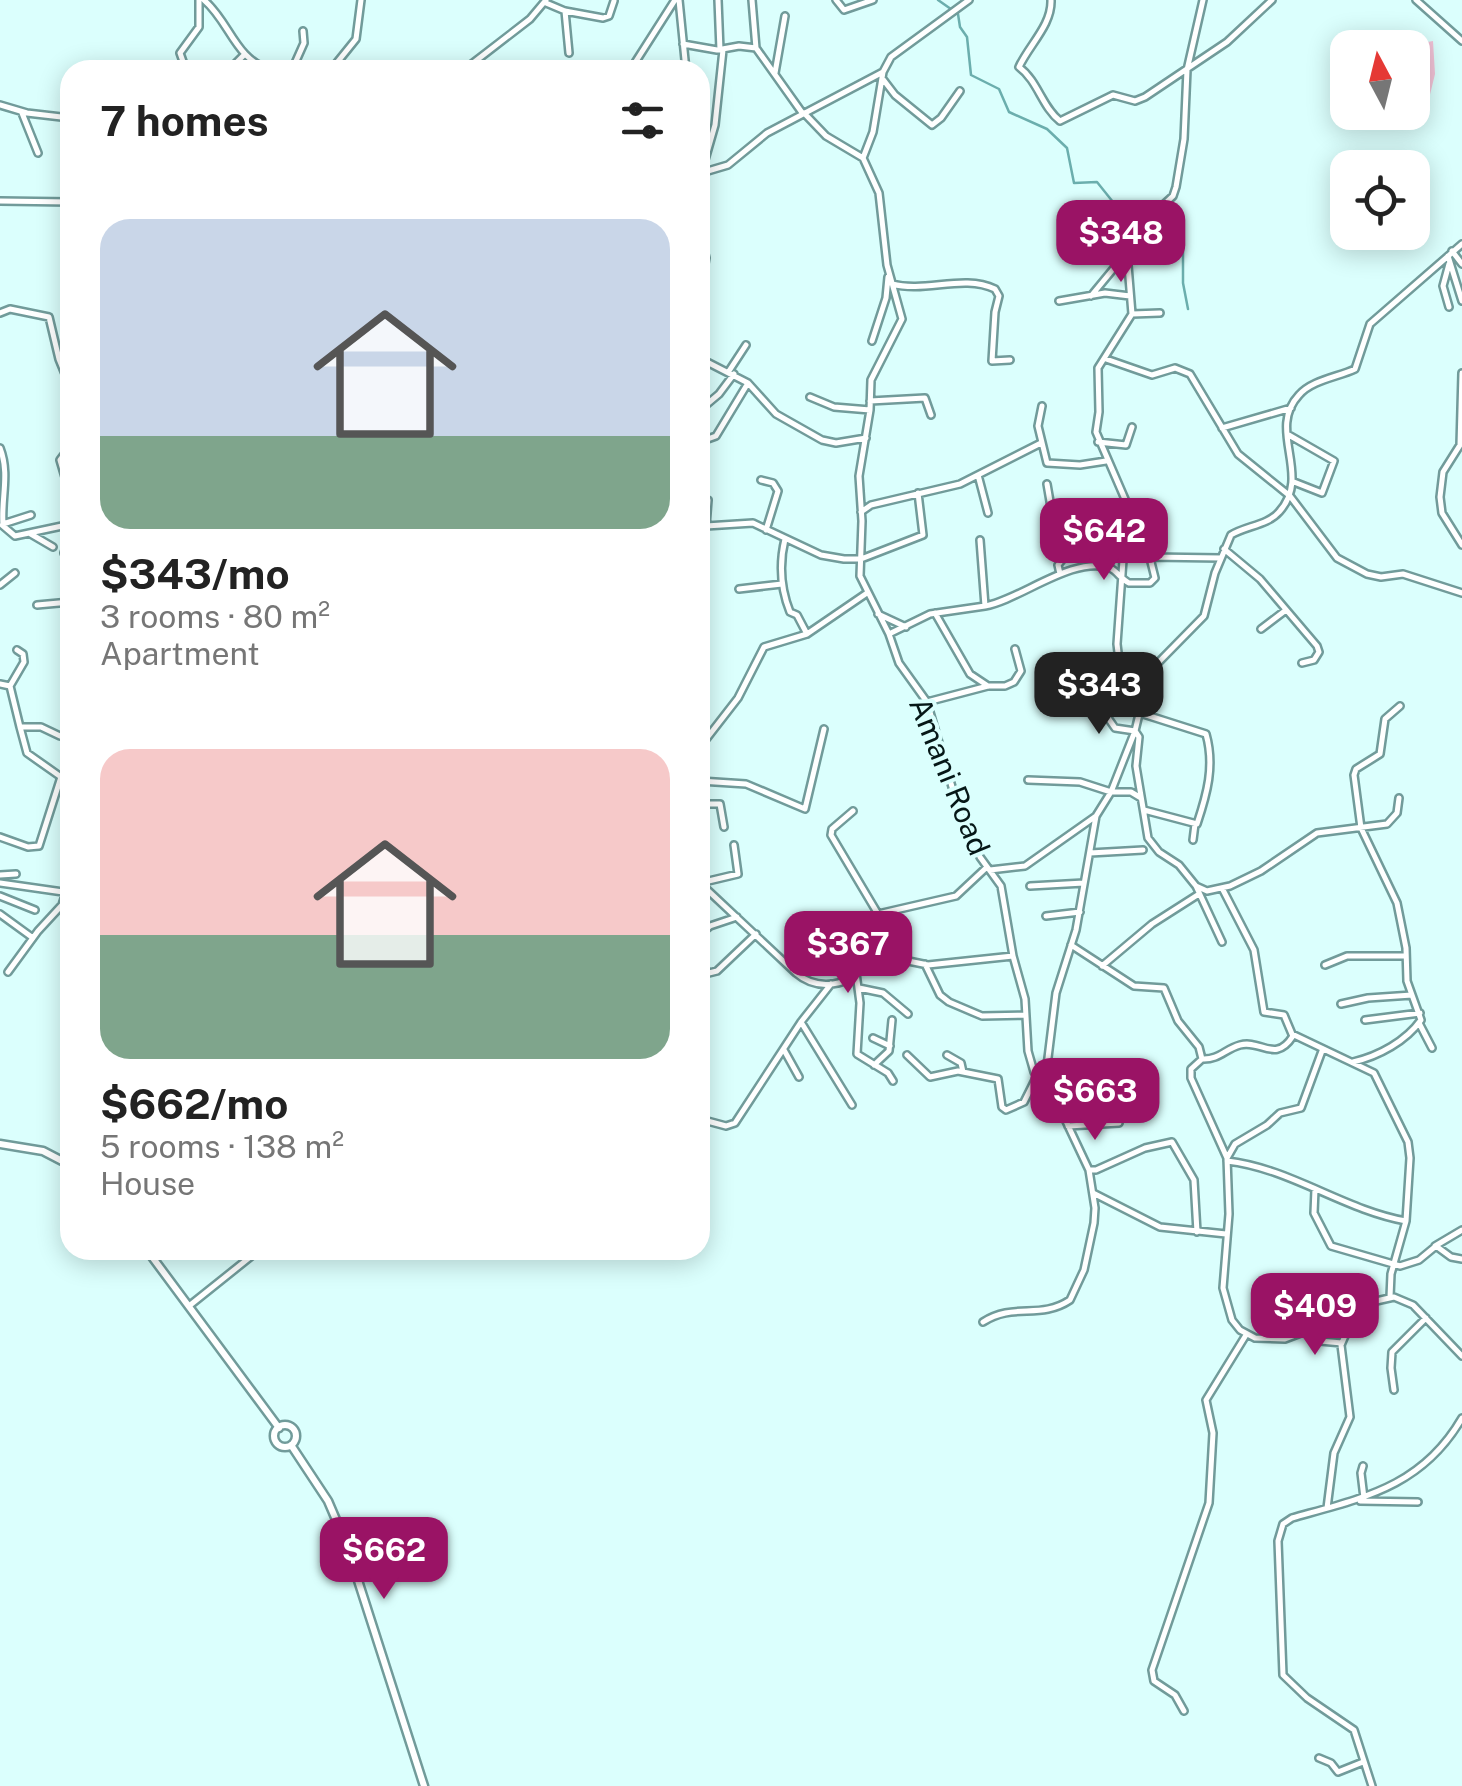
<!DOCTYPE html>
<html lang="en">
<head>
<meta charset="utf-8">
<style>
	:root { --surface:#fff; --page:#f2f2f2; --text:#222; --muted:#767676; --accent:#9a1365 }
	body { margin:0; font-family:"Public Sans",sans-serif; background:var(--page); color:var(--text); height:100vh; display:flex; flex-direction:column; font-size:38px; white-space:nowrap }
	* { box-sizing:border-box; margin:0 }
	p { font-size:32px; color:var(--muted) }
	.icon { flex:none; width:55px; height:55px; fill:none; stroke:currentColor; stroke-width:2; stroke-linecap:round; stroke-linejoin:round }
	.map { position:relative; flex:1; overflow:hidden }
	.panel { position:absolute; left:60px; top:60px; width:650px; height:1200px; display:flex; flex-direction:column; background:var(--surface); border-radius:30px; box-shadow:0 5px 25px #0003 }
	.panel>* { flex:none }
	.needle { width:65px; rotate:353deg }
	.controls { position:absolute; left:1330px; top:30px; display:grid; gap:20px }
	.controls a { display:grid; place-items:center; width:100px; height:100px; border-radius:20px; background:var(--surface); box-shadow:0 5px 25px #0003; font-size:50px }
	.price { position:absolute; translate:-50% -85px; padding:0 22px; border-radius:20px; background:var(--accent); color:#fff; font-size:32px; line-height:65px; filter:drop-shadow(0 2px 5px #0008) }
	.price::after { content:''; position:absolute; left:50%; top:60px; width:30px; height:22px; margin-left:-15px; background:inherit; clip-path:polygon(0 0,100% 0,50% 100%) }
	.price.current { background:#222; color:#fff }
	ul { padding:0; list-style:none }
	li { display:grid; align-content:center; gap:20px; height:530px; padding:0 40px }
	li span { display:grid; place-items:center; height:310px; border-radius:30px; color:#555 }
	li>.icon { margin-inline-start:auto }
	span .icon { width:180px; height:180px; fill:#fffc; stroke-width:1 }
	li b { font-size:42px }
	h2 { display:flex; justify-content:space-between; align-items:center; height:120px; padding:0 40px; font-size:42px }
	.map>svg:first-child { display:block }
	.green { fill:#f2c3d7 }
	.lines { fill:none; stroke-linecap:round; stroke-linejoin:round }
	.stream { stroke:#6baead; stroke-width:2.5 }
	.minor-casing { stroke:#719b9a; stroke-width:10 }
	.tertiary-casing { stroke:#719b9a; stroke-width:11 }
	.minor { stroke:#fff; stroke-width:5 }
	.tertiary { stroke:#fff; stroke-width:6 }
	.labels { text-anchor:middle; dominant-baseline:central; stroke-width:8; stroke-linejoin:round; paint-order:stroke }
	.street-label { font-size:30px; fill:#061717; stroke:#dbfffd }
</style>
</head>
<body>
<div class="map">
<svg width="1462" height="1786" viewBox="0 0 1462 1786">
	<rect width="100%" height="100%" fill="#dbfffd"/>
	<!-- green -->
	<path class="green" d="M1433,41L1435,74L1426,111L1413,112L1412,48L1400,47Z"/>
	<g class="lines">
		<!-- stream -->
		<path class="stream" d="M938,0L958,14L960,27L967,37L971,75L999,89L1009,112L1047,129L1067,148L1074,183L1097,182L1113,202L1143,227L1158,249L1168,251L1178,247L1183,250V283L1188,309"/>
		<!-- minor casing -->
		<g class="minor-casing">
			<path id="minor" d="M204,0C230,22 235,60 271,70
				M679,0L686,70
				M718,0L720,50
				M752,0L756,48L803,114
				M836,0L844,10L873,0
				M969,0L891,57L883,72L873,132L863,158L879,193L887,265L902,319L871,380L870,410L859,476L862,521L860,576L889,634L899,663L927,702L960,814L980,857L1001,886L1013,956L1025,999L1028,1051L1034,1072L1056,1100L1089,1170L1095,1208L1094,1223L1084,1270L1070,1300C1040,1320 1014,1302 983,1322
				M1051,0C1052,25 1029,45 1019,67C1038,81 1042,107 1060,121L1113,95L1135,101L1145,97L1227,42L1272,0
				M1203,0L1187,70L1184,139L1176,187L1173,196L1147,220L1127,253L1132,314L1098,368L1099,412L1096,432L1150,557L1221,558
				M1416,0L1462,41
				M546,3L565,11L603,18L609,16L614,1
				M565,11L569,53
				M683,44L717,50L739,46L756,48
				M631,69L675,0
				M186,70L180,53L199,27V0
				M229,70L243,56
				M292,70L304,43L303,31
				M331,70L356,39L361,0
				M464,70L530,19L546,0
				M775,73L785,16
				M882,78L895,95L932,125L941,118L960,91
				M0,105L27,113L70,118
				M22,113L38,153
				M804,113L826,136L863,158
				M701,173L728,165L767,133L883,72
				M700,177L715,125L723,50
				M0,201L70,202
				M700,234L706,258L700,292
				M1452,251L1462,264
				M1448,256L1462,301
				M1449,264L1443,286L1449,307
				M892,284C926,293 963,274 995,289L999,296L995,312L992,361L1010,360
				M1091,296L1124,256
				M1059,301L1105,293L1130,296
				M0,313L10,309L49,317L59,359L70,386
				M1132,314L1160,313
				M872,341L886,298L888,277
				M700,353L705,361L748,383L776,414L822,440L836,443L866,438
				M1106,359L1152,375L1175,368L1190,374L1238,454L1290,496L1337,558L1367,574L1381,577L1403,574L1462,593
				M729,371L746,345
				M1462,373L1460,445L1443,472L1440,497L1442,513L1462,545
				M810,397L834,407L870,410
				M870,401L925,398L931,415
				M1042,406L1038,426L1047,463L1080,465L1106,461
				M700,410L719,394L734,374
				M1222,428L1291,408
				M1287,434L1334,461L1322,493L1294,482
				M702,441L716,436L748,383
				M1098,442L1126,445L1132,427
				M0,448C10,474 1,498 3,524L31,515
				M66,452L60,460L70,494
				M978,475L988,513
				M761,480L773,483L778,491L766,530
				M1047,484L1052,513L1075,525L1074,545L1058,565L1060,574
				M700,498L708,500L706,526L753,523L821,555L844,559H861L923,535L918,493
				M861,512L871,505L960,484L1041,443
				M2,525L15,536L62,526L70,520
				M29,533L53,547
				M70,536L64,553L70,564
				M785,539C779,564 780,587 790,612L797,615L807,634
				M1224,549L1260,579L1317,646L1319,652L1314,660L1302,663
				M0,585L15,573
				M739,589L782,584
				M37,605L70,602
				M985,606C1020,600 1073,555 1110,568C1117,571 1121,579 1129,583H1150L1155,578L1150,558
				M935,613L970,674L988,686
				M878,614L906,627
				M1261,629L1286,610
				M889,634L930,614L985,606L980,540
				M1119,661L1117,644L1125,532L1135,519
				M0,684L10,686L20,727H41L60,736
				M10,686L24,662L23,654L17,650
				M927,702L988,686H1005L1014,682L1021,671L1015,649
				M1085,703L1106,715L1115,728L1135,731
				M1140,713L1206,734C1215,766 1207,794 1197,824L1144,810
				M1135,731L1139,737L1136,766L1148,838L1159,852L1179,865L1196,886L1207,891L1230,886L1261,871L1317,833L1387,824L1397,813L1399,798
				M700,747L738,698L764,647L807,634L867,593
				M61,777L70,783
				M1028,780L1080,782L1111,792H1131L1141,798
				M700,781L746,784L805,809L824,729
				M700,804H720L724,827
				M853,811L832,829L831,835L878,914
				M0,837L28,847L39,846L61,777L27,753L20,727
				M1193,840L1195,824
				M1090,853L1143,850
				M990,870L1025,866L1096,816
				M0,875L16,874
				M0,883L70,893
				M700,883L796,973C817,991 851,988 866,961C873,947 875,930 878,914L956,896L987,867
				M700,883L738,874L734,845
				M1030,886L1084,883
				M1196,886L1222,942
				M1222,888L1254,950L1264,1012L1284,1015L1292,1034L1374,1073L1408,1142L1410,1158L1406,1221L1391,1274L1390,1297
				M0,896L35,910
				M0,914L33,938
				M1046,916L1080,912
				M700,934L710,926L737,917
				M1071,945L1134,986L1164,988L1178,1021L1199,1047L1202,1059L1191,1069V1078L1227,1158
				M869,953L928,965L1013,956
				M925,964L940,995L949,1002L982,1016L1026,1015
				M1325,965L1347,956H1406
				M700,966L709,973L717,971L756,934
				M1102,966L1152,924L1199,894
				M8,972L38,931L62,905L66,892
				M796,973L816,944
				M856,973L860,1003L857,1054L888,1073L893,1081
				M859,988L883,993L908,1014
				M1341,1004L1368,998L1412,995
				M1365,1020L1420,1013
				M801,1022L852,1105
				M1419,1023L1432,1048
				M873,1038L890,1046
				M784,1050L799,1077
				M1322,1051L1301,1108L1280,1113L1267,1125L1235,1144L1227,1158L1229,1214L1223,1288L1232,1320L1240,1330L1255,1338L1285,1339L1306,1331L1336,1310L1394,1297L1413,1305L1462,1356
				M907,1055L930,1077L958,1071L998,1079L1002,1107L1006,1110L1024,1102L1036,1078
				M947,1055L961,1063L963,1072
				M1202,1059C1219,1060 1225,1049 1240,1045C1261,1039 1275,1064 1293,1036
				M1353,1062C1379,1056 1406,1041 1421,1020L1407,981L1406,948L1397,903L1361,828L1354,775L1356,769L1380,754L1385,719L1400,706
				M874,1065L889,1051L892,1020
				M1046,1074L1056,993L1076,930L1096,816L1111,792L1135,731L1149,672L1204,616L1215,573L1231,535C1245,526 1268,525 1279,512C1313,475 1266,430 1299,395C1312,380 1338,377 1355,369L1370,324L1462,244
				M1052,1089L1096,1080
				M700,1119L726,1126L735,1123L801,1022L831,984
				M1068,1126L1119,1123
				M1227,1161C1290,1168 1344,1210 1406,1221
				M1089,1170H1096L1145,1148L1172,1142L1194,1180L1197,1232
				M1315,1189L1314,1213L1331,1246L1400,1266L1419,1260L1436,1246L1451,1257L1462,1259
				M1093,1193L1160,1227L1226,1234
				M1435,1246L1462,1230
				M189,1306L259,1250
				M1306,1331L1320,1341L1342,1343
				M1394,1390L1391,1368L1392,1352L1426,1318
				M1363,1466L1361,1473L1364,1498
				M1360,1501L1418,1502
				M1327,1508L1334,1453L1350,1417L1341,1345L1348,1329L1367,1305
				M1184,1711L1175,1695L1154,1681L1152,1670L1209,1503L1213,1433L1206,1400L1246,1335
				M1319,1758L1331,1763L1338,1772L1363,1762
				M1372,1786L1354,1730L1307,1698L1283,1675L1278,1541L1283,1524L1292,1518C1363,1498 1422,1487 1462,1418"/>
		</g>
		<!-- tertiary casing -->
		<g class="tertiary-casing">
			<path id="tertiary" d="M0,1144L43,1151L70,1165
				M147,1250L279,1428
				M274 1436a11 11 0 1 1 22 0a11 11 0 1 1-22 0Z
				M291,1445L328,1501L346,1543L424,1786"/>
		</g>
		<!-- minor -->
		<use href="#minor" class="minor"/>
		<!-- tertiary -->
		<use href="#tertiary" class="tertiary"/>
	</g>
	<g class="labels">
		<!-- street labels -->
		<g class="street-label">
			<text transform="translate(950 776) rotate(68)">Amani Road</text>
		</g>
	</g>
</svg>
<div class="controls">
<a><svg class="needle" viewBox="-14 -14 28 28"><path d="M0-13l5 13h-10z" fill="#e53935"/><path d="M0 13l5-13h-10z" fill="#767676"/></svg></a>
<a><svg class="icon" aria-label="locate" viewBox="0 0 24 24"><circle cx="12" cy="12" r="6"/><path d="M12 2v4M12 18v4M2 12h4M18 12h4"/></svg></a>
</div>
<b class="price" style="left:1121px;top:285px">$348</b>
<b class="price" style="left:1104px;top:583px">$642</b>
<b class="price current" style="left:1099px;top:737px">$343</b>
<b class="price" style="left:848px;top:996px">$367</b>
<b class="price" style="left:1095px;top:1143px">$663</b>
<b class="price" style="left:1315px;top:1358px">$409</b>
<b class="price" style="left:384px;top:1602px">$662</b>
<section class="panel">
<h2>7 homes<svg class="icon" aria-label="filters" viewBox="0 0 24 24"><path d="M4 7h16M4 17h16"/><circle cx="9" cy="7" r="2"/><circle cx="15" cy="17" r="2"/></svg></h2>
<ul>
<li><span style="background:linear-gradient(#c9d6e8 70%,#7fa58c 0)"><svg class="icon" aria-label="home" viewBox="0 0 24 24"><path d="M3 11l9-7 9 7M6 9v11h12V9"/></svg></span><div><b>$343/mo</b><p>3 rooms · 80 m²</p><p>Apartment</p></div></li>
<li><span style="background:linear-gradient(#f6c9c9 60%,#7fa58c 0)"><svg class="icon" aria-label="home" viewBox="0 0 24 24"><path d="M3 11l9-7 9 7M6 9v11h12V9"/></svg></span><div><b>$662/mo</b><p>5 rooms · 138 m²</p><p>House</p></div></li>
</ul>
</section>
</div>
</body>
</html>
